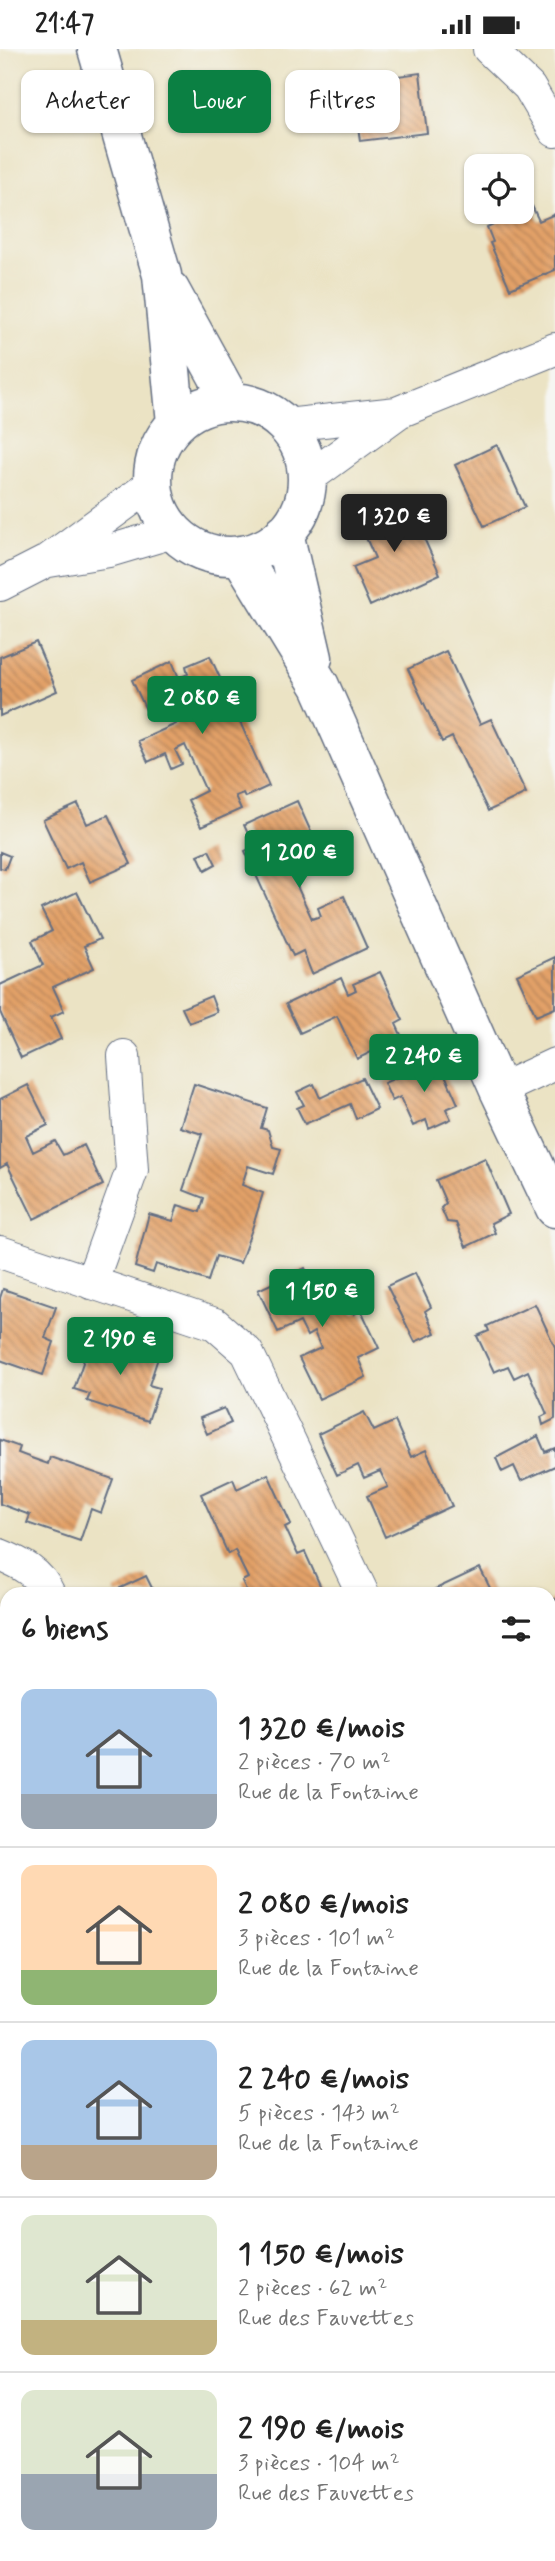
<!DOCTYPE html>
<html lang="fr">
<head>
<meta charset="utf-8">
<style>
	:root { --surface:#fff; --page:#f2f2f2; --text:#222; --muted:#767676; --line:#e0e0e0; --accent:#0b8043 }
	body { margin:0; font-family:Mynerve,sans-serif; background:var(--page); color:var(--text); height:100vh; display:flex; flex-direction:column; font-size:26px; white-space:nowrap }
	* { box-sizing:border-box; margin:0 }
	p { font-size:23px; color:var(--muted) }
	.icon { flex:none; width:38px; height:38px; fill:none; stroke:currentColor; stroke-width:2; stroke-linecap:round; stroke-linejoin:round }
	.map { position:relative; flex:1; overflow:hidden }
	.panel { position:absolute; left:0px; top:1538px; width:556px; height:975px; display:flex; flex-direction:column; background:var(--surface); border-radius:21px 21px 0 0; box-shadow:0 2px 5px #0004 }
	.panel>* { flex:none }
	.hud { position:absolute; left:21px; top:21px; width:514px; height:63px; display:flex; gap:14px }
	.tools { position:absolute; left:464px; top:105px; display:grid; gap:14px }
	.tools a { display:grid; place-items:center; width:70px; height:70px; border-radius:14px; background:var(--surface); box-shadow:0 2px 5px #0004; font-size:35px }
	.price { position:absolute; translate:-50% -60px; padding:0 16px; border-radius:7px; background:var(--accent); color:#fff; font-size:23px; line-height:46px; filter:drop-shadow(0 2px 4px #0008) }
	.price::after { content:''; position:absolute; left:50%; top:42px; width:21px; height:16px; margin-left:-10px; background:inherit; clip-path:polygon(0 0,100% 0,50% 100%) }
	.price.current { background:#222; color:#fff }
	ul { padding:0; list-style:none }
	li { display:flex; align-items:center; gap:21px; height:175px; padding:0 21px }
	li+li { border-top:2px solid var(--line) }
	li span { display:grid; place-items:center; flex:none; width:196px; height:140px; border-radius:14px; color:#555 }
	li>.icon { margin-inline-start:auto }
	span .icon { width:84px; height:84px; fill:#fffc; stroke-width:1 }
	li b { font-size:30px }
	h2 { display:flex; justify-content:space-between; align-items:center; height:84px; padding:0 21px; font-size:30px }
	.pill { padding:0 24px; border-radius:14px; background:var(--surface); box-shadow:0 2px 5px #0004; font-size:24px; line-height:63px }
	.pill.current { background:var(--accent); color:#fff }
	.status { display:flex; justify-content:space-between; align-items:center; height:49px; padding:0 35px; background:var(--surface); direction:ltr }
	.status svg { height:19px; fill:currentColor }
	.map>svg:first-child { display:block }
	.railway { fill:#d1bfbd }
	.building { fill:url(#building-back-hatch) }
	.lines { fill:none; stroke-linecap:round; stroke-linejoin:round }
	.minor-casing { stroke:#646e82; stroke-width:34 }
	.tertiary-casing { stroke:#646e82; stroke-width:41 }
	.minor { stroke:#fff; stroke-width:32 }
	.tertiary { stroke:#fff; stroke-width:38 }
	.rail { stroke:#1b2f5e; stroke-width:5 }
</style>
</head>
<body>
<div class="status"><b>21:47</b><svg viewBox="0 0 49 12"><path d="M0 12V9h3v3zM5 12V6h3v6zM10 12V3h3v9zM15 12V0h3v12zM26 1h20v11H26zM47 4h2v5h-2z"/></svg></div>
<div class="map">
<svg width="555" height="2512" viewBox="0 0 555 2512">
	<defs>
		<pattern id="building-back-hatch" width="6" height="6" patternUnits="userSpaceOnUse" patternTransform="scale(1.75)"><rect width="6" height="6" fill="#e3a168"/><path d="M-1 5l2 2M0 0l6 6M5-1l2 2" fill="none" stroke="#b78459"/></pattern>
	</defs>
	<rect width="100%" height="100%" fill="#f6f6f2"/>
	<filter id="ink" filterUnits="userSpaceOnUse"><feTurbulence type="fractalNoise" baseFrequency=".0143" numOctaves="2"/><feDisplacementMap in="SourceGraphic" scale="14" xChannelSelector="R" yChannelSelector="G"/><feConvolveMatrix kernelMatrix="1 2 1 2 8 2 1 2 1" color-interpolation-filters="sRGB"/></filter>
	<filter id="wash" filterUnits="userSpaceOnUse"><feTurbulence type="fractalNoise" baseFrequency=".00686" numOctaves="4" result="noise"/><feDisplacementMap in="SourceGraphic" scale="28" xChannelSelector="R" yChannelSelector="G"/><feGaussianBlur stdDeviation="1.57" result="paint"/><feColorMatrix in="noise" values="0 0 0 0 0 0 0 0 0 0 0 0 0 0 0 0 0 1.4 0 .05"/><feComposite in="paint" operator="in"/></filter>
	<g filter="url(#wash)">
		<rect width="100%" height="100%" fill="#ebe3c4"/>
		<!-- railway -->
		<path class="railway" d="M0,2082H7V2506H404L394,2512H0Z
			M550,2086H555V2428L550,2431Z"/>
		<g id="blocks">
			<!-- building -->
			<path class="building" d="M420,24L427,84L360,92L352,33Z
				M532,157L539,172L555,165V221L510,240L490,194L493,193L487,178Z
				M497,396L525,458L484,477L455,416Z
				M407,451L440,525L370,557L353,518L375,509L359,473Z
				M36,593L57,642L0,667V608Z
				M446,602L480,675L491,670L526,744L488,762L452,688L442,693L408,620Z
				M210,607L269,737L245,748L243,744L235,747L241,760L201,778L188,751L206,742L185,696L175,701L182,715L171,720L165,705L148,713L138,692L176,675L166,652L146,661L132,631L172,612L179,629L188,625L186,617Z
				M297,752L321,805L300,814L298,808L286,813L312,870L321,867L318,859L344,847L367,899L312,925L303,902L293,907L245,802L254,798L244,776Z
				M78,755L87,775L108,766L131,815L90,833L81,813L66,820L43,771Z
				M209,801L216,815L205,821L198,806Z
				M0,803L10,807L5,820L0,819Z
				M77,843L100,890L84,897L94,919L53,938L64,962L51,968L61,990L21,1009L0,963V936L43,916L32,892L52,882L41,860Z
				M555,908V959L536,967L517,926Z
				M380,923L403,971L396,975L402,988L357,1010L337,967L300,984L286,955L341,929L348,945L356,941L353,935Z
				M211,947L217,963L189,974L182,959Z
				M438,1010L458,1055L446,1060L451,1070L429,1080L426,1071L413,1077L400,1048L392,1052L384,1034Z
				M362,1029L377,1060L356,1070L350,1055L305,1075L297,1059L304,1056L297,1043L314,1035L320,1049Z
				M194,1035L267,1059L261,1079L268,1081L273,1098L281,1100L273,1125L248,1117L242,1136L263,1144L252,1180L240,1214L216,1207L208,1232L156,1215L153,1224L135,1218L149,1165L173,1172L178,1156L200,1163L204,1149L183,1141L202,1085L180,1078Z
				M28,1036L48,1076L26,1087L33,1103L55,1092L63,1106L84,1096L103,1136L34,1170L7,1115L0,1119V1050Z
				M485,1109L509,1165L491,1174L495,1184L466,1198L456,1174L447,1173L441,1159L446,1154L436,1131Z
				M305,1219L313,1237L336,1227L354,1265L361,1261L379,1299L358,1309L366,1328L319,1350L299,1309L321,1299L314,1283L307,1287L300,1273L278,1283L258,1241Z
				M415,1224L431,1258L425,1262L435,1284L415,1293L387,1237Z
				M3,1240L56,1258L45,1289L54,1293L43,1326L0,1311V1249Z
				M535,1255L555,1298V1370L543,1376L541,1368L547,1365L528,1322L514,1329L508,1317L494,1323L477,1287L489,1282L487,1277Z
				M109,1286L160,1303L149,1336L159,1339L148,1372L87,1352L90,1345L74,1340L91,1290L106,1295Z
				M224,1359L231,1374L207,1385L200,1369Z
				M364,1363L374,1382L395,1372L411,1408L426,1401L452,1457L385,1488L367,1447L388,1438L380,1422L364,1429L358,1416L337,1426L318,1385Z
				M538,1387L545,1403L555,1399V1417L521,1432L514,1417L502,1423L496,1409Z
				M0,1391L20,1398L18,1404L34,1410L48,1415L50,1408L113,1430L101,1464L91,1460L80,1492L27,1474L30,1466L0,1455Z
				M268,1425L291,1475L285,1478L298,1506L305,1503L324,1545H248L242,1532L248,1529L241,1515L235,1501L228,1505L201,1445L233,1430L237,1440Z
				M480,1519L493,1545H425Z
				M146,1527L155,1545H116L114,1542Z
				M555,1550V1570L550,1559V1552Z
				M0,1580L7,1594V1647L2,1649Z
				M555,1679V1745L550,1748V1681Z
				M555,1774V1851L550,1853V1777Z
				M0,1887H6L3,1941L0,1940Z
				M555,1901V1958L550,1946L552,1911L550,1903Z"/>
		</g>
	</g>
	<g filter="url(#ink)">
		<use href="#blocks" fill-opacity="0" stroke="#646e82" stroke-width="2"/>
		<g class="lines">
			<!-- minor casing -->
			<g class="minor-casing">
				<path id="minor" d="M489,0L529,38L555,82
					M286,376L397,364
					M307,430L399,363L555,300
					M49,512L109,502L173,483
					M0,536L47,512L152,435
					M499,1041L555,1015
					M0,1203L215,1275L247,1303L363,1545
					M91,1234L132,1121L124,1007
					M0,1506C20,1514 40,1524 49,1545
					M550,1622L555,1619
					M0,1834H7
					M0,2059H7
					M550,2062H555
					M550,2486L555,2483
					M498,2512L510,2506"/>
			</g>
			<!-- tertiary casing -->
			<g class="tertiary-casing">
				<path id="tertiary" d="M97,0L162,226L176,374
					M170,241L231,352
					M153 430a77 77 0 1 1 154 0a77 77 0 1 1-154 0Z
					M284,484L313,609
					M240,506L320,637L499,1041L555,1159"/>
			</g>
			<!-- minor -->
			<use href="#minor" class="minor"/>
			<!-- tertiary -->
			<use href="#tertiary" class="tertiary"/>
			<!-- rail -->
			<path class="rail" d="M0,2145H7
				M550,2164H555
				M0,2165H7
				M550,2184H555"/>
		</g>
	</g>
</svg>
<div class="tools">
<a><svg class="icon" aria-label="locate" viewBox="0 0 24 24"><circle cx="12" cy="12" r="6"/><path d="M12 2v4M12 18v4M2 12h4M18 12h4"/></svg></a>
</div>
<b class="price current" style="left:394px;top:505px">1 320 €</b>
<b class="price" style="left:202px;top:687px">2 080 €</b>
<b class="price" style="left:299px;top:841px">1 200 €</b>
<b class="price" style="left:424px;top:1045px">2 240 €</b>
<b class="price" style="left:322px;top:1280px">1 150 €</b>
<b class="price" style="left:120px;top:1328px">2 190 €</b>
<div class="hud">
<a class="pill">Acheter</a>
<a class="pill current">Louer</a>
<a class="pill">Filtres</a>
</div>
<section class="panel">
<h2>6 biens<svg class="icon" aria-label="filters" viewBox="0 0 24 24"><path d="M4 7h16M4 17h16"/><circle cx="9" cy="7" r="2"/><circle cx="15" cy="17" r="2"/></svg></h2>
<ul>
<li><span style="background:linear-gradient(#a9c7e8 75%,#9aa5b1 0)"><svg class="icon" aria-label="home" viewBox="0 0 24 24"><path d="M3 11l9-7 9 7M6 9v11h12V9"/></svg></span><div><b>1 320 €/mois</b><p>2 pièces · 70 m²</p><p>Rue de la Fontaine</p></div></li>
<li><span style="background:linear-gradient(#ffd9b3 75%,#8fb573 0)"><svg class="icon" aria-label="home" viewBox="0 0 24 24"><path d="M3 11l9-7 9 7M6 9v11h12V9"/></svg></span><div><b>2 080 €/mois</b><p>3 pièces · 101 m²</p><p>Rue de la Fontaine</p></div></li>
<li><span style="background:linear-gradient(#a9c7e8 75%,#b9a48a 0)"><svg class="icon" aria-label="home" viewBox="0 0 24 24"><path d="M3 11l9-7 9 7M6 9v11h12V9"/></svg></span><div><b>2 240 €/mois</b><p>5 pièces · 143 m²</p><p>Rue de la Fontaine</p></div></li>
<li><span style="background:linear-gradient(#dfe7d0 75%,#c2b280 0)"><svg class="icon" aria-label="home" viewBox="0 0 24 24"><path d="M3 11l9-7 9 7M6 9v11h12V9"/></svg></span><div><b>1 150 €/mois</b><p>2 pièces · 62 m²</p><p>Rue des Fauvettes</p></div></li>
<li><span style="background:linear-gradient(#dfe7d0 60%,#9aa5b1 0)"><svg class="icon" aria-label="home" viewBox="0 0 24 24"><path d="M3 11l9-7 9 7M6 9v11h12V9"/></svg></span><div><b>2 190 €/mois</b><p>3 pièces · 104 m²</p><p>Rue des Fauvettes</p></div></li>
</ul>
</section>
</div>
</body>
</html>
